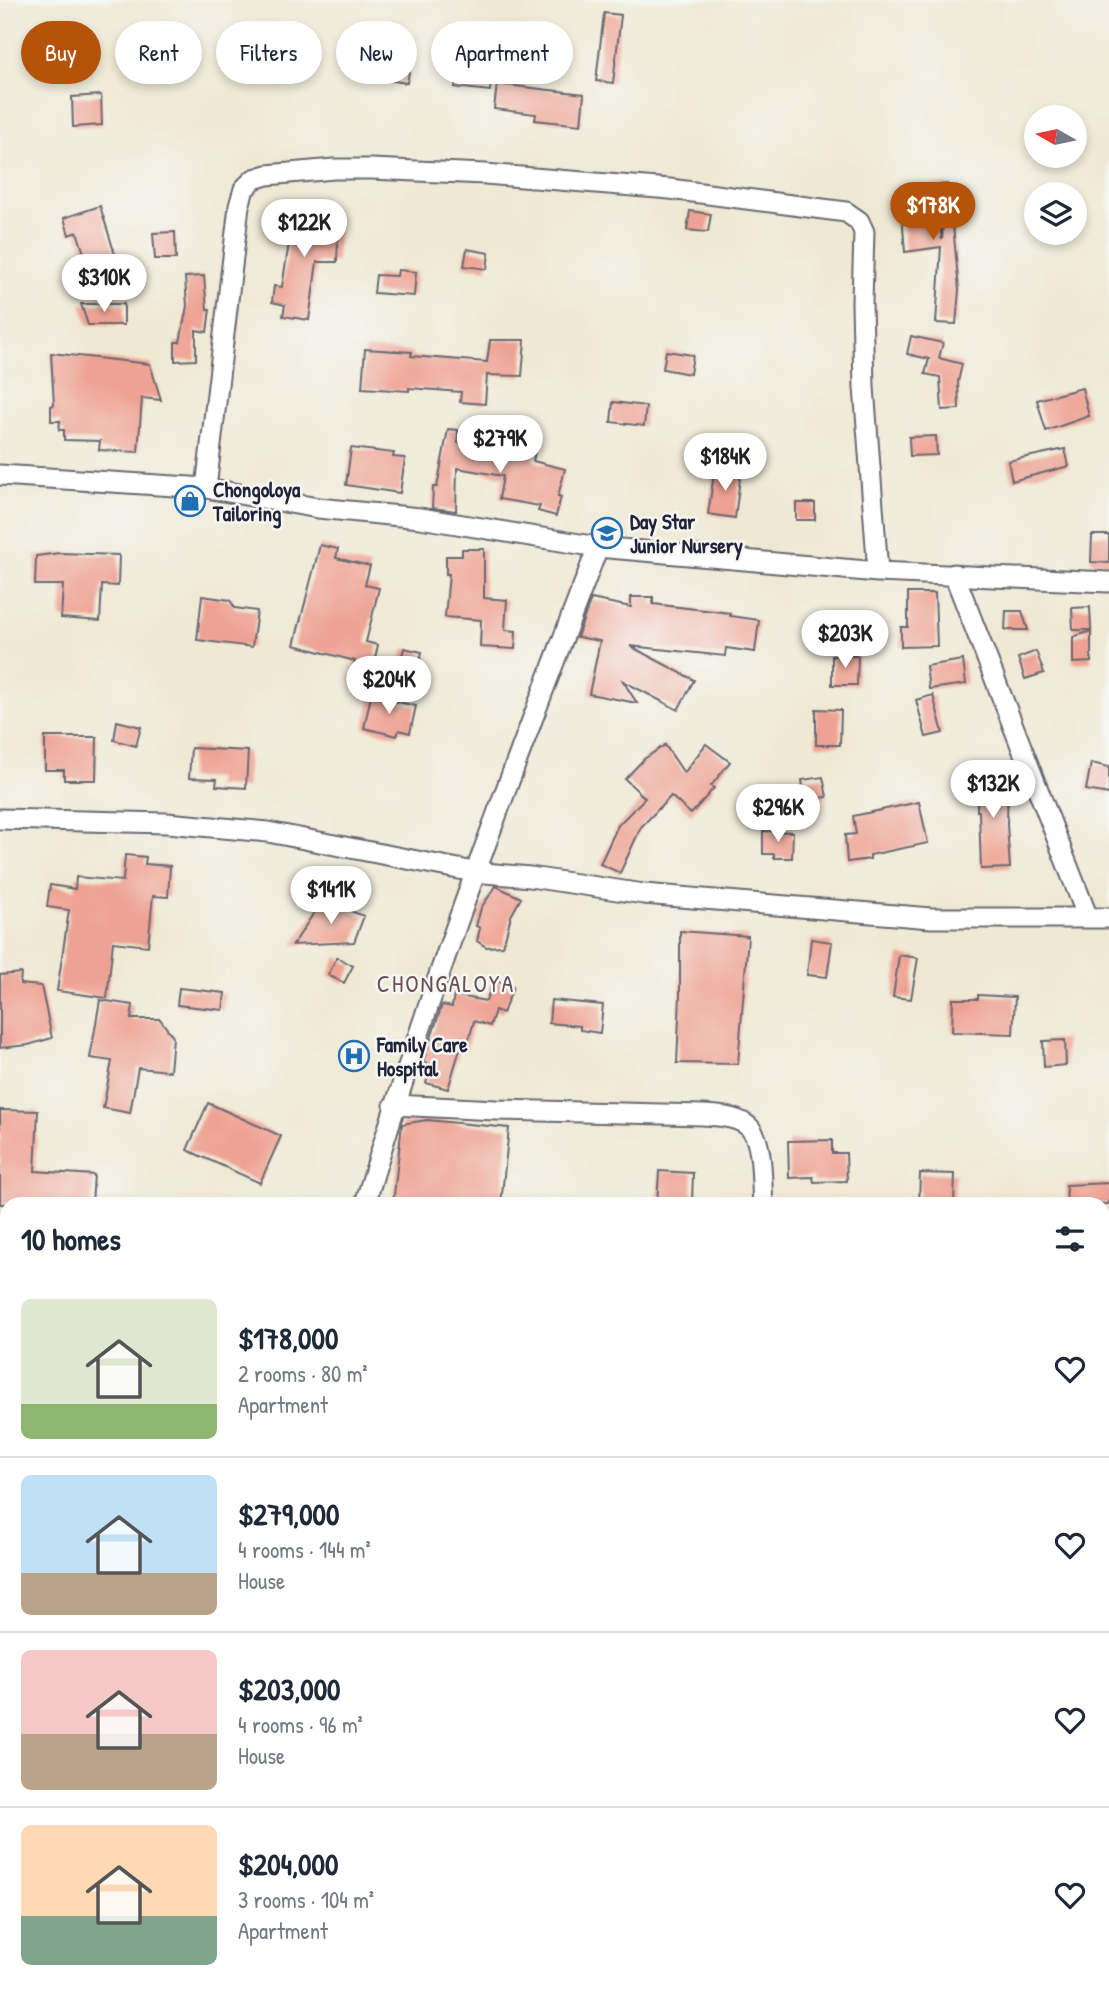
<!DOCTYPE html>
<html lang="en">
<head>
<meta charset="utf-8">
<style>
	:root { --surface:#fff; --page:#f2f2f3; --text:#1f2937; --muted:#747a83; --line:#e0e1e3; --accent:#b45309 }
	body { margin:0; font-family:"Patrick Hand",sans-serif; background:var(--page); color:var(--text); height:100vh; display:flex; flex-direction:column; font-size:26px; white-space:nowrap }
	* { box-sizing:border-box; margin:0 }
	p { font-size:23px; color:var(--muted) }
	.icon { flex:none; width:38px; height:38px; fill:none; stroke:currentColor; stroke-width:2; stroke-linecap:round; stroke-linejoin:round }
	.map { position:relative; flex:1; overflow:hidden }
	.details { position:absolute; left:0px; top:1197px; width:1110px; height:798px; display:flex; flex-direction:column; background:var(--surface); border-radius:21px 21px 0 0; box-shadow:0 4px 10px #0003 }
	.details>* { flex:none }
	.top-card { position:absolute; left:21px; top:21px; width:700px; height:63px; display:flex; gap:14px }
	.needle { width:46px; rotate:279deg }
	.fabs { position:absolute; left:1024px; top:105px; display:grid; gap:14px }
	.fabs a { display:grid; place-items:center; width:63px; height:63px; border-radius:50%; background:var(--surface); box-shadow:0 4px 10px #0003; font-size:35px }
	.price { position:absolute; translate:-50% -60px; padding:0 16px; border-radius:24px; background:#fff; color:#222; font-size:23px; line-height:46px; filter:drop-shadow(0 2px 4px #0008) }
	.price::after { content:''; position:absolute; left:50%; top:42px; width:21px; height:16px; margin-left:-10px; background:inherit; clip-path:polygon(0 0,100% 0,50% 100%) }
	.price.selected { background:var(--accent); color:#fff }
	ul { padding:0; list-style:none }
	li { display:flex; align-items:center; gap:21px; height:175px; padding:0 21px }
	li+li { border-top:2px solid var(--line) }
	li span { display:grid; place-items:center; flex:none; width:196px; height:140px; border-radius:10px; color:#555 }
	li>.icon { margin-inline-start:auto }
	span .icon { width:84px; height:84px; fill:#fffc; stroke-width:1 }
	li b { font-size:30px }
	h2 { display:flex; justify-content:space-between; align-items:center; height:84px; padding:0 21px; font-size:30px }
	.pill { padding:0 24px; border-radius:32px; background:var(--surface); box-shadow:0 4px 10px #0003; font-size:24px; line-height:63px }
	.pill.selected { background:var(--accent); color:#fff }
	.map>svg:first-child { display:block }
	.building { fill:#eea293 }
	.lines { fill:none; stroke-linecap:round; stroke-linejoin:round }
	.street-casing { stroke:#6a6871; stroke-width:23 }
	.primary-casing { stroke:#6a6871; stroke-width:35 }
	.street { stroke:#fff; stroke-width:19 }
	.primary { stroke:#f7bd88; stroke-width:32 }
	.labels { text-anchor:middle; dominant-baseline:central; stroke-width:5; stroke-linejoin:round; paint-order:stroke }
	.poi-label { font-size:21px; font-weight:bold; fill:#22223b; stroke:#f6f6f2; text-anchor:start }
	.quarter-label { font-size:24px; letter-spacing:2px; fill:#694f5a; stroke:#f6f6f2 }
</style>
</head>
<body>
<div class="map">
<svg width="1109" height="1995" viewBox="0 0 1109 1995">
	<rect width="100%" height="100%" fill="#f6f6f2"/>
	<filter id="ink" filterUnits="userSpaceOnUse"><feTurbulence type="fractalNoise" baseFrequency=".0143" numOctaves="2"/><feDisplacementMap in="SourceGraphic" scale="14" xChannelSelector="R" yChannelSelector="G"/><feConvolveMatrix kernelMatrix="1 2 1 2 8 2 1 2 1" color-interpolation-filters="sRGB"/></filter>
	<filter id="wash" filterUnits="userSpaceOnUse"><feTurbulence type="fractalNoise" baseFrequency=".00686" numOctaves="4" result="noise"/><feDisplacementMap in="SourceGraphic" scale="28" xChannelSelector="R" yChannelSelector="G"/><feGaussianBlur stdDeviation="1.57" result="paint"/><feColorMatrix in="noise" values="0 0 0 0 0 0 0 0 0 0 0 0 0 0 0 0 0 1.4 0 .05"/><feComposite in="paint" operator="in"/></filter>
	<g filter="url(#wash)">
		<rect width="100%" height="100%" fill="#efe9d4"/>
		<g id="blocks">
			<!-- building -->
			<path class="building" d="M604,13L621,15L613,83L596,81Z
				M370,60L410,66L407,83L368,77Z
				M457,69L492,73L490,91L455,87Z
				M497,84L584,94L581,125L535,120L536,114L494,109Z
				M101,95L102,125L73,127L72,97Z
				M947,184L949,204L937,206L942,240L943,225H953L959,290L956,324L936,323L941,247L905,252L900,189Z
				M100,206L121,274L76,288L71,271L88,265L77,232L69,235L64,218Z
				M690,211L711,214L708,232L687,230Z
				M274,216L339,217L337,262H317L309,320L283,316L285,305L272,302L274,286L282,287L289,243L274,244Z
				M175,232L176,259H155L153,233Z
				M467,249L489,253L487,269L464,266Z
				M398,270L416,272L414,296L374,293L376,275L397,276Z
				M204,276L207,309H210L207,332L196,330V360L175,361V342H180L187,306L185,277Z
				M81,304H124V325H88Z
				M911,336L943,343L939,358L962,364L958,382L959,409L942,410L940,377L925,374L929,359L907,354Z
				M490,340H525L522,376L487,375L485,404L460,402L461,392L409,388V391L362,388L365,349L412,352L411,356L487,362Z
				M666,351L693,355L690,374L663,369Z
				M51,353L150,364L161,400L142,398L138,452L99,450L100,441L64,440V430H59L60,421H51V406L54,405Z
				M1082,388L1089,416L1046,431L1037,400Z
				M613,402L646,406L644,426L611,422Z
				M448,429L458,430V443L516,453L518,442L536,446L533,461L565,469L558,496L561,497L556,516L538,511L540,506L499,499L503,476L457,468L456,511L432,508L433,487H437Z
				M936,436L937,455L910,456L909,437Z
				M351,448L394,453L393,457L405,458L400,493L346,485Z
				M1065,449L1069,466L1012,481L1008,461Z
				M715,467L741,471L735,518L708,514Z
				M796,503H815V520H796Z
				M1092,535H1109V563L1091,562Z
				M320,545L338,549L336,558L370,566L365,585L379,588L366,642L378,645L369,685L350,680L355,661L294,645Z
				M462,549H484V598L507,600L505,630L516,631L515,649L480,647L481,620L445,617L449,574H446V556H462Z
				M60,553L119,555L118,586L102,585L100,621L61,618L63,585H35L36,556Z
				M908,593H935L937,646L901,647V627H908Z
				M202,596L230,600L235,608L257,611L252,647L197,640Z
				M631,597H653V604L730,613V616L759,620L755,652L726,648L725,656L630,646L694,680L678,710L623,681L637,703L589,694L600,641L577,637L591,599L631,607Z
				M1090,607L1091,630H1073L1072,608Z
				M1006,611H1022L1028,630H1005Z
				M1091,631V662L1073,663V637Z
				M404,648L422,652L417,671L399,667Z
				M1036,651L1044,673L1025,679L1018,658Z
				M832,656H858L857,685H832Z
				M963,660L966,684L929,689L926,666Z
				M933,695L943,733L926,737L916,700Z
				M371,696L416,706L410,733L399,730L397,736L364,728Z
				M816,709L841,710L840,745H816Z
				M117,721L141,727L136,746L114,740Z
				M45,737H97L96,780H64V770H45Z
				M706,744L730,762L711,786L714,788L691,814L671,796L641,827L620,873L600,864L618,825L645,798L625,779L644,759L665,745L684,773Z
				M191,748L248,751L246,788L216,786L217,779L189,778Z
				M1091,763L1109,767V794L1086,790Z
				M978,773L1008,774L1007,825L1010,868L981,869L979,811H977Z
				M823,777L827,797L805,800L802,780Z
				M919,802L928,843L870,855V859L847,862L845,835L856,834L853,816Z
				M763,831L793,832L792,858H774V854H763Z
				M125,855L146,857L145,864L170,866L168,897L153,896L148,946L113,942L107,998L57,991L69,910L47,907L50,885L75,889L76,877L123,881Z
				M496,886L521,898L511,916L503,946L486,947L477,941L480,928L476,926L481,908Z
				M321,902H327L364,916L354,942L293,945Z
				M680,931L748,936L738,1064L677,1063L680,995Z
				M811,939L832,942L827,977L807,975Z
				M899,955L918,958L911,999L893,997Z
				M337,957L353,966L344,983L328,975Z
				M21,973L20,984L41,986L52,1038L28,1045L0,1048V975Z
				M494,980L513,987L503,1013L495,1010L490,1026L474,1021L466,1051L460,1049L448,1089L426,1083L432,1065L423,1062L442,1005L452,1007L454,995L486,1001Z
				M179,988L225,993L223,1010L177,1005Z
				M978,995L1015,997L1013,1034L952,1032L953,999H978Z
				M100,1000L133,1005L131,1019H160L173,1037L170,1071L138,1068L130,1113L103,1108L112,1061L90,1058Z
				M551,1000L603,1005L600,1033L580,1030V1026L549,1023Z
				M1065,1040L1066,1065L1044,1067L1043,1041Z
				M208,1103L281,1136L260,1183L187,1150Z
				M0,1110L38,1111L35,1171L94,1175L92,1204H0Z
				M427,1120L509,1128L501,1204H393L402,1124Z
				M832,1140V1153H846L847,1181L814,1182L813,1177L789,1178L788,1141Z
				M659,1171L693,1173L692,1204H657Z
				M920,1173L955,1174L954,1203L919,1202Z
				M1109,1183V1204H1067L1066,1185Z"/>
		</g>
	</g>
	<g filter="url(#ink)">
		<use href="#blocks" fill-opacity="0" stroke="#6a6871" stroke-width="2"/>
		<g class="lines">
			<!-- street casing -->
			<g class="street-casing">
				<path id="street" d="M0,475L206,488L318,508L420,518L598,547L878,572L1109,582
					M206,488L239,206L244,189L254,179L267,175L334,169H371L485,174L670,189L846,212L859,221L864,232L862,303L864,387L878,572
					M954,574L1088,918
					M0,819L167,823L268,832L474,872L530,877L644,894L931,918H1109
					M394,1105L496,1110L703,1115C717,1116 739,1116 750,1128C764,1144 761,1184 763,1204
					M365,1204C431,981 515,764 598,547
					M0,1561L7,1557
					M260,1988L264,1995
					M813,1988L815,1995
					M217,1995L233,1988"/>
			</g>
			<!-- primary casing -->
			<g class="primary-casing">
				<path id="primary" d="M0,1267L7,1268
					M1102,1289H1109"/>
			</g>
			<!-- street -->
			<use href="#street" class="street"/>
			<!-- primary -->
			<use href="#primary" class="primary"/>
		</g>
	</g>
	<!-- icons -->
	<defs>
		<g id="shop-ring" transform="scale(1.575)"><circle r="9.5" fill="#f6f6f2" stroke="#1f6fb2" stroke-width="1.5"/><path d="M-5-2.5h2.3a2.7 3.5 0 0 1 5.4 0H5L5.5 6h-11ZM-1.5-2.5h3a1.5 2.3 0 0 0-3 0Z" fill="#1f6fb2"/></g>
		<g id="school-ring" transform="scale(1.575)"><circle r="9.5" fill="#f6f6f2" stroke="#1f6fb2" stroke-width="1.5"/><path d="M0-5L7-2L0 1L-7-2ZM-4 1L0 2.5L4 1V4Q0 6-4 4Z" fill="#1f6fb2"/></g>
		<g id="hospital-ring" transform="scale(1.575)"><circle r="9.5" fill="#f6f6f2" stroke="#1f6fb2" stroke-width="1.5"/><path d="M-5-5h3v3.5h4V-5h3V5h-3V1.5h-4V5h-3Z" fill="#1f6fb2"/></g>
	</defs>
	<g fill-rule="evenodd">
		<use href="#shop-ring" x="190" y="501"/>
		<use href="#school-ring" x="607" y="533"/>
		<use href="#hospital-ring" x="354" y="1056"/>
	</g>
	<g class="labels">
		<!-- poi labels -->
		<g class="poi-label">
			<text x="213" y="489">Chongoloya<tspan x="213" dy="24">Tailoring</tspan></text>
			<text x="630" y="521">Day Star<tspan x="630" dy="24">Junior Nursery</tspan></text>
			<text x="377" y="1044">Family Care<tspan x="377" dy="24">Hospital</tspan></text>
		</g>
		<!-- quarter labels -->
		<g class="quarter-label">
			<text x="446" y="983">CHONGALOYA</text>
		</g>
	</g>
</svg>
<div class="fabs">
<a><svg class="needle" viewBox="-14 -14 28 28"><path d="M0-13l5 13h-10z" fill="#e53935"/><path d="M0 13l5-13h-10z" fill="#747a83"/></svg></a>
<a><svg class="icon" aria-label="layers" viewBox="0 0 24 24"><path d="M12 4l9 5-9 5-9-5zM3 14l9 5 9-5"/></svg></a>
</div>
<b class="price selected" style="left:933px;top:242px">$178K</b>
<b class="price" style="left:304px;top:259px">$122K</b>
<b class="price" style="left:104px;top:314px">$310K</b>
<b class="price" style="left:500px;top:475px">$279K</b>
<b class="price" style="left:725px;top:493px">$184K</b>
<b class="price" style="left:845px;top:670px">$203K</b>
<b class="price" style="left:389px;top:716px">$204K</b>
<b class="price" style="left:993px;top:820px">$132K</b>
<b class="price" style="left:778px;top:844px">$296K</b>
<b class="price" style="left:331px;top:926px">$141K</b>
<div class="top-card">
<a class="pill selected">Buy</a>
<a class="pill">Rent</a>
<a class="pill">Filters</a>
<a class="pill">New</a>
<a class="pill">Apartment</a>
</div>
<section class="details">
<h2>10 homes<svg class="icon" aria-label="filters" viewBox="0 0 24 24"><path d="M4 7h16M4 17h16"/><circle cx="9" cy="7" r="2"/><circle cx="15" cy="17" r="2"/></svg></h2>
<ul>
<li><span style="background:linear-gradient(#dfe7d0 75%,#8fb573 0)"><svg class="icon" aria-label="home" viewBox="0 0 24 24"><path d="M3 11l9-7 9 7M6 9v11h12V9"/></svg></span><div><b>$178,000</b><p>2 rooms · 80 m²</p><p>Apartment</p></div><svg class="icon" aria-label="heart" viewBox="0 0 24 24"><path d="M12 20l-8-8c-3-5 5-10 8-4 3-6 11-1 8 4z"/></svg></li>
<li><span style="background:linear-gradient(#bfe0f5 70%,#b9a48a 0)"><svg class="icon" aria-label="home" viewBox="0 0 24 24"><path d="M3 11l9-7 9 7M6 9v11h12V9"/></svg></span><div><b>$279,000</b><p>4 rooms · 144 m²</p><p>House</p></div><svg class="icon" aria-label="heart" viewBox="0 0 24 24"><path d="M12 20l-8-8c-3-5 5-10 8-4 3-6 11-1 8 4z"/></svg></li>
<li><span style="background:linear-gradient(#f6c9c9 60%,#b9a48a 0)"><svg class="icon" aria-label="home" viewBox="0 0 24 24"><path d="M3 11l9-7 9 7M6 9v11h12V9"/></svg></span><div><b>$203,000</b><p>4 rooms · 96 m²</p><p>House</p></div><svg class="icon" aria-label="heart" viewBox="0 0 24 24"><path d="M12 20l-8-8c-3-5 5-10 8-4 3-6 11-1 8 4z"/></svg></li>
<li><span style="background:linear-gradient(#ffd9b3 65%,#7fa58c 0)"><svg class="icon" aria-label="home" viewBox="0 0 24 24"><path d="M3 11l9-7 9 7M6 9v11h12V9"/></svg></span><div><b>$204,000</b><p>3 rooms · 104 m²</p><p>Apartment</p></div><svg class="icon" aria-label="heart" viewBox="0 0 24 24"><path d="M12 20l-8-8c-3-5 5-10 8-4 3-6 11-1 8 4z"/></svg></li>
</ul>
</section>
</div>
</body>
</html>
